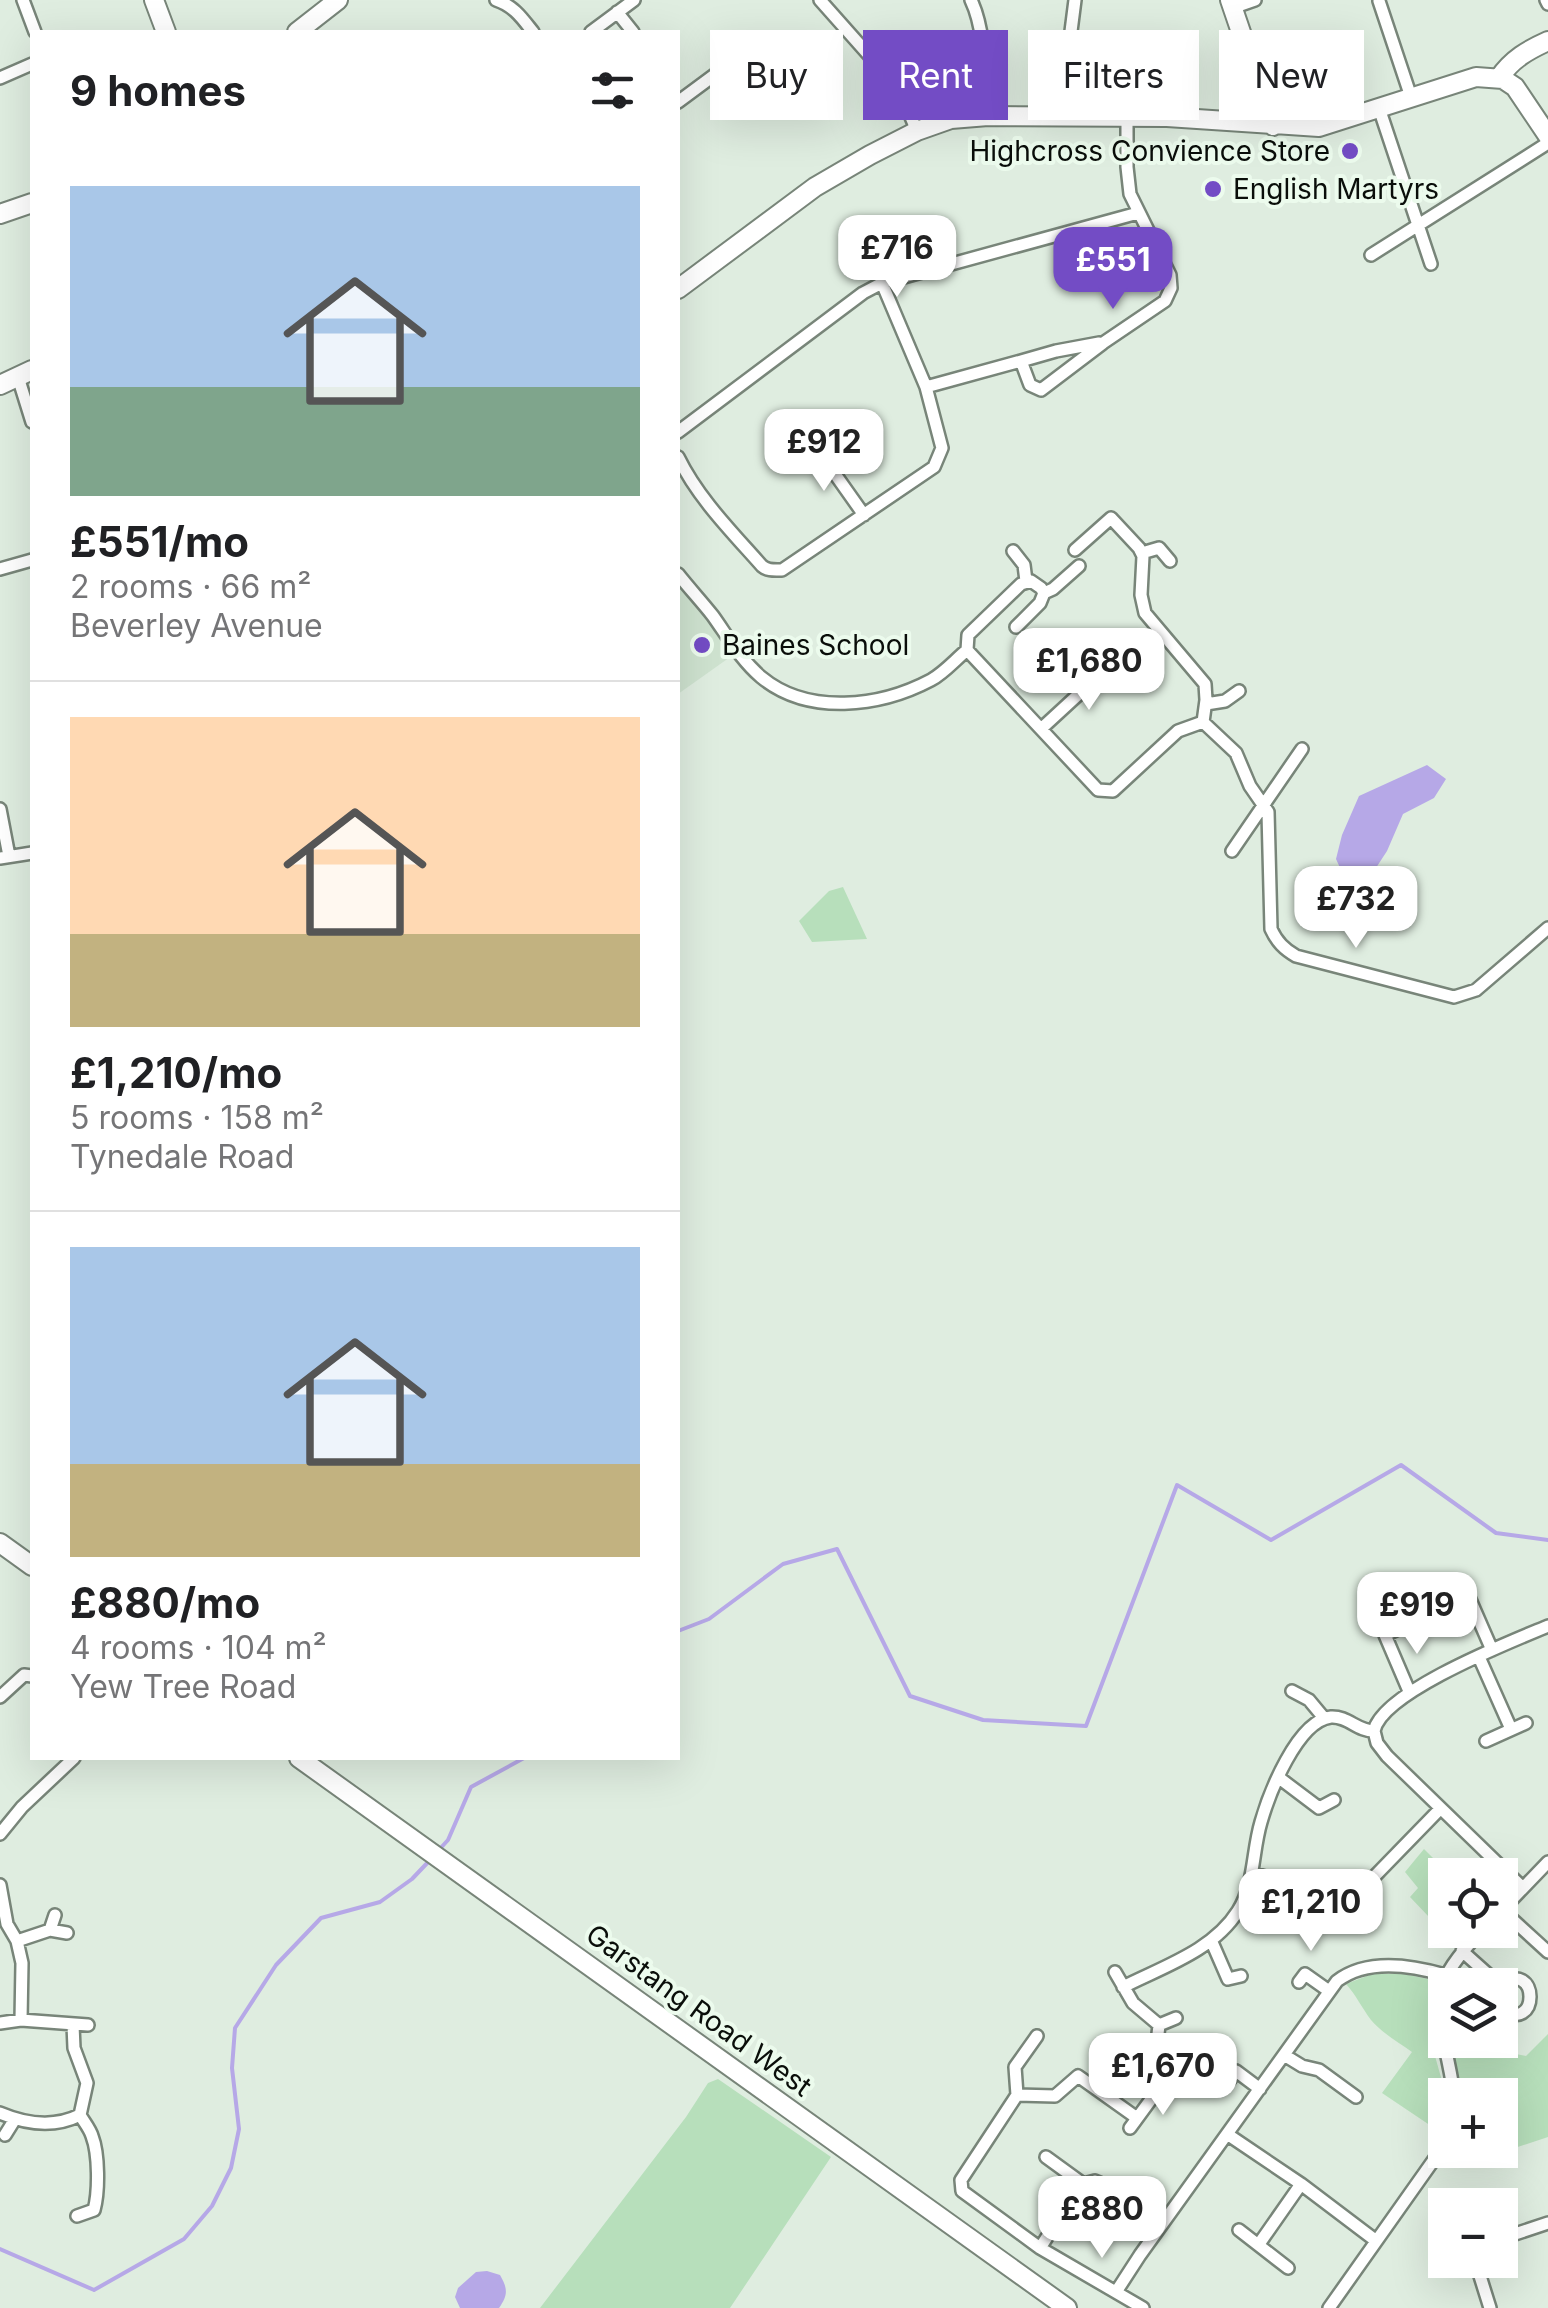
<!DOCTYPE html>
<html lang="en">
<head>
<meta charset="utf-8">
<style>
	:root { --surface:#fff; --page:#f6f6f6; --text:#202124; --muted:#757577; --line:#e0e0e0; --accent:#734cc5 }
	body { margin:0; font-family:Inter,sans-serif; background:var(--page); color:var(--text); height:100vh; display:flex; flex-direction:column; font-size:38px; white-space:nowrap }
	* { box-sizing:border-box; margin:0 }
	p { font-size:32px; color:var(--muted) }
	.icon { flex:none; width:55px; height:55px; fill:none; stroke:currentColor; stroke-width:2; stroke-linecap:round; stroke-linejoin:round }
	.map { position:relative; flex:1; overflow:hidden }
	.details { position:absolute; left:30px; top:30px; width:650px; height:1730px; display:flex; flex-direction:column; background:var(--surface); border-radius:0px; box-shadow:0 10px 40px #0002 }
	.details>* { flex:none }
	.banner { position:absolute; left:710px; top:30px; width:688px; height:90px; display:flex; gap:20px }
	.buttons { position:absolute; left:1428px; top:1858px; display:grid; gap:20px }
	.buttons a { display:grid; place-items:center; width:90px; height:90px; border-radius:0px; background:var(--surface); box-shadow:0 10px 40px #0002; font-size:50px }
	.price { position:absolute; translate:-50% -85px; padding:0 22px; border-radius:20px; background:#fff; color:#222; font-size:32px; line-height:65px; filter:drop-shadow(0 2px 5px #0008) }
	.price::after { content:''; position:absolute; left:50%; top:60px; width:30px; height:22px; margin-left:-15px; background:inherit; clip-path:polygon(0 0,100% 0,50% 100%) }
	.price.selected { background:var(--accent); color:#fff }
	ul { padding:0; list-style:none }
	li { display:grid; align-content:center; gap:20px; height:530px; padding:0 40px }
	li+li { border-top:2px solid var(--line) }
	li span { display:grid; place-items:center; height:310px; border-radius:0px; color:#555 }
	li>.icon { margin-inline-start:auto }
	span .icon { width:180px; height:180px; fill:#fffc; stroke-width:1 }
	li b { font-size:42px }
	h2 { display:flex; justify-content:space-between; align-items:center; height:120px; padding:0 40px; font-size:42px }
	.chip { padding:0 35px; border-radius:0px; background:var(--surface); box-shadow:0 10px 40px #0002; font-size:35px; line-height:90px }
	.chip.selected { background:var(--accent); color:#fff }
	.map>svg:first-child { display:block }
	.built { fill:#cee2cf }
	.green { fill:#b7dfbb }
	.water { fill:#b6a8e7 }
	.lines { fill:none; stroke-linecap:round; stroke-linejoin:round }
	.stream { stroke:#b6a8e7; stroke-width:4 }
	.street-casing { stroke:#788579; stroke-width:16 }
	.secondary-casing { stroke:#788579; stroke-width:22 }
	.primary-casing { stroke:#788579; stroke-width:22 }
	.street { stroke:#fff; stroke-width:11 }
	.secondary { stroke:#fff; stroke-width:18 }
	.primary { stroke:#fff; stroke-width:18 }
	.poi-dot { fill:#734cc5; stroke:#ecfbed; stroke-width:4 }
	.labels { text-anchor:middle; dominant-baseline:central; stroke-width:8; stroke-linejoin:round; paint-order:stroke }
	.poi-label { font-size:28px; fill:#0a0e0a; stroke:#ecfbed; text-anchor:start }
	.street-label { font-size:28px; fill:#0a0e0a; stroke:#ecfbed }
</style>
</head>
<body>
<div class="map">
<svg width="1548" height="2308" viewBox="0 0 1548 2308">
	<rect width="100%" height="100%" fill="#dfede0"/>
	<!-- built -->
	<path class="built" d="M678,585L719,635L733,655L678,694Z"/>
	<!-- green -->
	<path class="green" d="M843,887L867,939L812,942L799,921L829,891Z
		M1424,1849L1450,1875H1445V1901L1429,1917L1410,1897L1418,1888L1405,1872Z
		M1372,1974H1404L1428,1979V2031L1442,2081L1445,2105L1440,2132L1382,2093L1412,2052C1398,2042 1382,2033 1371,2020C1362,2008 1356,1995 1346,1984Z
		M1548,2034V2137L1466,2164L1456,2163L1444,2155L1447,2150H1500V2095H1459L1447,2040L1526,2056Z
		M718,2079L831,2157L730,2308H540L686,2117L708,2083Z"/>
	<!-- water -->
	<path class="water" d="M1427,765L1446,779L1434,798L1403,814L1387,851L1355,900L1336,859L1342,835L1359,796Z
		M487,2271L500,2275C508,2289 508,2295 499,2308H460L455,2297L458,2288L476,2272Z"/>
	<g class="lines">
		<!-- stream -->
		<path class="stream" d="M678,1631L709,1619L783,1564L837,1549L910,1696L983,1720L1086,1726L1177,1485L1271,1540L1401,1465L1496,1533L1548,1540
			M437,1852L448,1840L471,1787L524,1758
			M0,2249L94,2290L184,2239L212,2206L231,2168L239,2129L232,2068L235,2028L276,1965L321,1918L380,1902L412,1879L431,1859"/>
		<!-- street casing -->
		<g class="street-casing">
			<path id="street" d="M23,0L35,32
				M496,0C514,6 522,18 533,32
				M820,0L899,89L917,131
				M971,0C986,31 985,81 988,116
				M1546,0L1548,4
				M1379,1L1411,97
				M1232,8L1255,0
				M617,12L633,32
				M591,32L634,0
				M1069,47L1075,0
				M0,78L32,64
				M769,95L787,75
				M678,102L736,59L745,60L778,84
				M1379,108L1431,264
				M1371,255L1548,143
				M1021,361L1056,351L1099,343
				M18,377L32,422
				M926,387L1021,361L1030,385L1041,390L1103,343L1165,301L1171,288L1170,275L1130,194L1127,167V118
				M678,432L863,293L882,283L1138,213
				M818,450L864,515
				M678,457C698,498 731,531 762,566C768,571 774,570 782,570L934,467L942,448L926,387L882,283
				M1075,550L1111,518L1139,548L1143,556L1141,595L1145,613L1205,684L1206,700L1203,722
				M1013,551L1024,565L1026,581
				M1142,553L1159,548L1170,561
				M0,569L32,560
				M678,574C689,588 702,602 713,616C728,637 741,660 761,677C808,716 880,707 931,680C944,673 955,660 967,650
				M1044,593L1041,588L1031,581L1021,584L968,635L967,650L1098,790L1113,791L1178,731L1203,722L1236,753L1250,786L1268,812L1271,929C1277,942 1284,949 1296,956L1454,997L1476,990L1548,928
				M1016,627L1040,603L1044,593L1053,589L1079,566
				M1206,704L1225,701L1239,691
				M1042,728L1080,693L1076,682
				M0,809L9,856
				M1232,851L1302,749
				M0,858L32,853
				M1436,1611L1468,1595L1492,1650
				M1479,1657L1511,1729
				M1292,1691L1309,1700L1324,1718
				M1409,1691L1385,1635L1418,1620
				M0,1697L24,1675L32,1676
				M1486,1741L1526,1723
				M1278,1777L1319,1808L1334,1800
				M0,1834L22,1807L74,1758
				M1252,1873L1268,1878L1278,1889L1293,1892
				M0,1885L7,1924L17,1941L22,1963L21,2020
				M1523,1888L1387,1756L1377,1743L1374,1731C1382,1692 1510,1642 1548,1626
				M1502,1910L1548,1952
				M1500,1912L1548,1862
				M1337,1915L1440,1809
				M50,1930L55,1915
				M1211,1940L1228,1979L1241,1976
				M17,1941L50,1930L67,1933
				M1462,1951L1500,1985
				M1115,1972L1133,2003L1159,2025L1158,2034
				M1299,1982L1305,1974L1329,1991
				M1500,1985C1540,1957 1540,2036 1500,2009
				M1123,1987C1162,1967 1213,1951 1238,1911C1255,1884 1252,1852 1261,1822C1269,1794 1297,1721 1331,1717C1348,1716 1357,1731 1374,1731
				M0,2023L21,2020L88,2025
				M73,2025L74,2048L87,2083L80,2115C84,2122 90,2129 92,2136C99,2154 99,2192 94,2210L77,2216
				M1159,2025L1176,2018
				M1284,2055L1302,2066L1319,2070L1356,2097
				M1229,2081L1236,2071L1260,2089
				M1017,2095L961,2180L962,2191L1040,2248L1143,2308
				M1017,2095L1055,2096L1078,2076L1137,2118
				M1017,2095L1015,2067L1037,2036
				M1454,2095C1443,2011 1414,2001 1482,1930
				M0,2113C26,2124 54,2128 80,2115
				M1130,2128L1163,2083
				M1227,2134L1301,2184L1375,2240
				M5,2135L15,2119
				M1080,2185L1095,2181L1109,2187
				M1239,2230L1288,2268
				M1500,2239L1548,2223
				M1259,2244L1301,2184
				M1040,2248L1080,2186L1079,2181L1046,2157
				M1475,2260L1490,2308
				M1116,2292L1140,2255L1337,1981C1367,1958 1411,1965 1445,1975
				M1329,2308L1445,2144"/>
		</g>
		<!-- secondary casing -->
		<g class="secondary-casing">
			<path id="secondary" d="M154,0L166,32
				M1230,0L1273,126
				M297,32L338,0
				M1499,78C1512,59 1528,50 1548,41
				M0,214L32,203
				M678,289L815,187L870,155L917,131L951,119L988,116L1167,117L1319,127L1476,77L1503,79L1515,87L1548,136
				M0,385L32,370"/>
		</g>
		<!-- primary casing -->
		<g class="primary-casing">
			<path id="primary" d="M0,1543L32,1566
				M299,1758L1067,2308"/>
		</g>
		<!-- street -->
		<use href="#street" class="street"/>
		<!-- secondary -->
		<use href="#secondary" class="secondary"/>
		<!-- primary -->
		<use href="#primary" class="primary"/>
	</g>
	<!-- markers -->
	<g class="poi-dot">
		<circle cx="1350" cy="151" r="10"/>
		<circle cx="1213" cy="189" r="10"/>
		<circle cx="702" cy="645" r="10"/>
	</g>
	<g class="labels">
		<!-- poi labels -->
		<g class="poi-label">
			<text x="1330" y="151" text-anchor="end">Highcross Convience Store</text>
			<text x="1233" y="189">English Martyrs</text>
			<text x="722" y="645">Baines School</text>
		</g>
		<!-- street labels -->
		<g class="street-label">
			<text transform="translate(699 2010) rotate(36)">Garstang Road West</text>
		</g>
	</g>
</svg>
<div class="buttons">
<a><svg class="icon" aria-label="locate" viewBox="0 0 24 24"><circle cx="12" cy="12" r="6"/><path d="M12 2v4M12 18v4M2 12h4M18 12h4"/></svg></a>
<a><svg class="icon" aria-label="layers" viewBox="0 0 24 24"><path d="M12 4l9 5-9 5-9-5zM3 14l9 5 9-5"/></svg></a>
<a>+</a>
<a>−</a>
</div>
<b class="price" style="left:897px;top:300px">£716</b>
<b class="price selected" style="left:1113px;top:312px">£551</b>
<b class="price" style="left:824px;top:494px">£912</b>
<b class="price" style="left:1089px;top:713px">£1,680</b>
<b class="price" style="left:1356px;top:951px">£732</b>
<b class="price" style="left:1417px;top:1657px">£919</b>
<b class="price" style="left:1311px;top:1954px">£1,210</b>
<b class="price" style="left:1163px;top:2118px">£1,670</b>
<b class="price" style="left:1102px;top:2261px">£880</b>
<div class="banner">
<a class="chip">Buy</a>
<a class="chip selected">Rent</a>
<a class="chip">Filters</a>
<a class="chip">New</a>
</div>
<section class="details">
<h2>9 homes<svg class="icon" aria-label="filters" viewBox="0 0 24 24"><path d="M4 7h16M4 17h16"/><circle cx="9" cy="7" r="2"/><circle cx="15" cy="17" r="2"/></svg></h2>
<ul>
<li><span style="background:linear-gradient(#a9c7e8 65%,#7fa58c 0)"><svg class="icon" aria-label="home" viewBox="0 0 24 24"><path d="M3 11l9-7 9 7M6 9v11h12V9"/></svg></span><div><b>£551/mo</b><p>2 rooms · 66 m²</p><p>Beverley Avenue</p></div></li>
<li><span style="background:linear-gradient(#ffd9b3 70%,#c2b280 0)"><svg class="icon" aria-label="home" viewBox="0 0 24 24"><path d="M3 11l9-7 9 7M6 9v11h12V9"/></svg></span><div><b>£1,210/mo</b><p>5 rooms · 158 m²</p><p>Tynedale Road</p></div></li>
<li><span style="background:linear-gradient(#a9c7e8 70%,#c2b280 0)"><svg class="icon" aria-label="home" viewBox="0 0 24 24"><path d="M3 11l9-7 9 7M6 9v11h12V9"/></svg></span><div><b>£880/mo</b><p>4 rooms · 104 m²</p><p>Yew Tree Road</p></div></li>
</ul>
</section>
</div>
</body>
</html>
